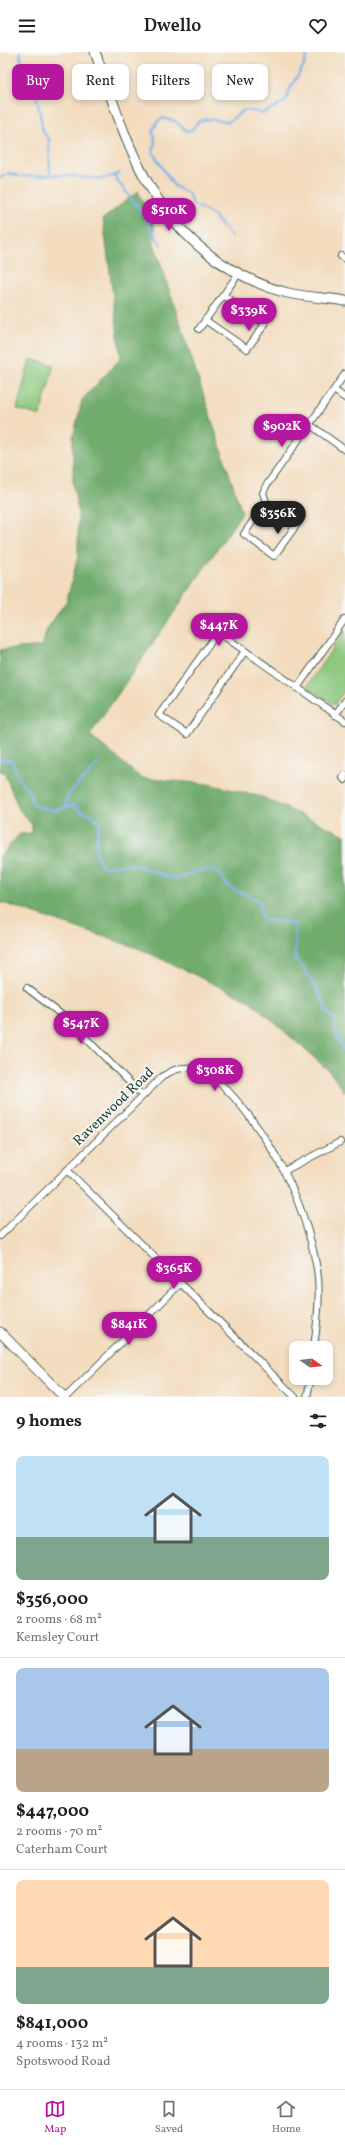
<!DOCTYPE html>
<html lang="en">
<head>
<meta charset="utf-8">
<style>
	:root { --surface:#fff; --page:#f6f6f6; --text:#202124; --muted:#757577; --line:#e0e0e0; --accent:#b5179e }
	body { margin:0; font-family:Vollkorn,serif; background:var(--page); color:var(--text); height:100vh; display:flex; flex-direction:column; font-size:15px; white-space:nowrap }
	* { box-sizing:border-box; margin:0 }
	p { font-size:13px; color:var(--muted) }
	.icon { flex:none; width:22px; height:22px; fill:none; stroke:currentColor; stroke-width:2; stroke-linecap:round; stroke-linejoin:round }
	.map { position:relative; height:1345px; overflow:hidden }
	.side { display:flex; flex-direction:column; background:var(--surface); flex:1 }
	.side>* { flex:none }
	.top-card { position:absolute; left:12px; top:12px; width:321px; height:36px; display:flex; gap:8px }
	.needle { width:26px; rotate:104deg }
	.fabs { position:absolute; left:289px; top:1289px; display:grid; gap:8px }
	.fabs a { display:grid; place-items:center; width:44px; height:44px; border-radius:8px; background:var(--surface); box-shadow:0 2px 6px #0003; font-size:20px }
	.price { position:absolute; translate:-50% -34px; padding:0 9px; border-radius:14px; background:var(--accent); color:#fff; font-size:13px; line-height:26px; filter:drop-shadow(0 1px 2px #0008) }
	.price::after { content:''; position:absolute; left:50%; top:24px; width:12px; height:9px; margin-left:-6px; background:inherit; clip-path:polygon(0 0,100% 0,50% 100%) }
	.price.active { background:#222; color:#fff }
	ul { padding:0; list-style:none }
	li { display:grid; align-content:center; gap:8px; height:212px; padding:0 16px }
	li+li { border-top:1px solid var(--line) }
	li span { display:grid; place-items:center; height:124px; border-radius:8px; color:#555 }
	li>.icon { margin-inline-start:auto }
	span .icon { width:72px; height:72px; fill:#fffc; stroke-width:1 }
	li b { font-size:17px }
	h2 { display:flex; justify-content:space-between; align-items:center; height:48px; padding:0 16px; font-size:17px }
	.chip { padding:0 14px; border-radius:8px; background:var(--surface); box-shadow:0 2px 6px #0003; font-size:14px; line-height:36px }
	.chip.active { background:var(--accent); color:#fff }
	header { display:flex; justify-content:space-between; align-items:center; height:52px; padding:0 16px; background:var(--surface); font-size:18px; font-weight:600 }
	.tab-bar { display:flex; justify-content:space-around; align-items:center; height:56px; border-top:1px solid var(--line); background:var(--surface); font-size:11px; color:var(--muted) }
	.tab-bar a { display:grid; justify-items:center; gap:2px }
	.tab-bar .active { color:var(--accent) }
	.map>svg:first-child { display:block }
	.green { fill:#8cc87e; stroke:#568259 }
	.forest { fill:#71ac6d; stroke:#487450 }
	.lines { fill:none; stroke-linecap:round; stroke-linejoin:round }
	.stream { stroke:#7baee7; stroke-width:2.5 }
	.street-casing { stroke:#3f5549; stroke-width:8 }
	.secondary-casing { stroke:#3f5549; stroke-width:11 }
	.street { stroke:#fff; stroke-width:6 }
	.secondary { stroke:#fff; stroke-width:9 }
	.labels { text-anchor:middle; dominant-baseline:central; stroke-width:4; stroke-linejoin:round; paint-order:stroke }
	.street-label { font-size:14px; fill:#1f3d34; stroke:#f6f6f2 }
</style>
</head>
<body>
<header><svg class="icon" aria-label="menu" viewBox="0 0 24 24"><path d="M4 6h16M4 12h16M4 18h16"/></svg>Dwello<svg class="icon" aria-label="heart" viewBox="0 0 24 24"><path d="M12 20l-8-8c-3-5 5-10 8-4 3-6 11-1 8 4z"/></svg></header>
<div class="map">
<svg width="345" height="1345" viewBox="0 0 345 1345">
	<rect width="100%" height="100%" fill="#f6f6f2"/>
	<filter id="ink" filterUnits="userSpaceOnUse"><feTurbulence type="fractalNoise" baseFrequency=".025" numOctaves="2"/><feDisplacementMap in="SourceGraphic" scale="8" xChannelSelector="R" yChannelSelector="G"/><feConvolveMatrix kernelMatrix="1 2 1 2 8 2 1 2 1" color-interpolation-filters="sRGB"/></filter>
	<filter id="wash" filterUnits="userSpaceOnUse"><feTurbulence type="fractalNoise" baseFrequency=".012" numOctaves="4" result="noise"/><feDisplacementMap in="SourceGraphic" scale="16" xChannelSelector="R" yChannelSelector="G"/><feGaussianBlur stdDeviation="0.9" result="paint"/><feColorMatrix in="noise" values="0 0 0 0 0 0 0 0 0 0 0 0 0 0 0 0 0 1.4 0 .05"/><feComposite in="paint" operator="in"/></filter>
	<g filter="url(#wash)">
		<rect width="100%" height="100%" fill="#f3dcbe"/>
		<!-- green -->
		<path class="green" d="M30,307L54,313L40,364L17,357Z
			M345,578V638L334,653L307,634Z"/>
		<!-- forest -->
		<path class="forest" d="M138,139L154,174V191L242,461L90,683L141,726L208,732L262,745L345,783V1040L328,1018L250,949L140,897L0,850V804L20,782L32,781V773L19,757L4,720L0,719V598L42,594L47,577L67,548L78,504V459L73,432V386L82,348L121,306L103,167Z"/>
		<g class="lines">
			<!-- stream -->
			<path class="stream" d="M20,0L21,8L31,28L38,50L43,79L49,88L50,123
				M153,101L155,89L153,78L158,69L163,66L175,69L186,79H191L198,70L207,67L228,70L244,58L264,61L286,49L291,35L303,15L308,0
				M153,101L174,134L188,141L193,152L213,163L232,185
				M22,124C35,125 46,123 59,123C80,123 100,132 119,121
				M114,124L142,161L161,193
				M0,126L9,121L19,124
				M0,707L12,709L20,729L30,741L34,754L55,758L74,753L80,759L92,763L100,772C96,785 92,805 104,815L132,812L168,825L178,827L197,819L215,818L220,821L224,830L233,837L259,848L261,864L264,868L295,872V907L305,918L324,950L326,959L333,966L337,987L345,998
				M65,756L67,744L98,712"/>
		</g>
	</g>
	<g filter="url(#ink)">
		<g class="lines">
			<!-- street casing -->
			<g class="street-casing">
				<path id="street" d="M341,204L345,207
					M205,268L247,297L265,272L223,243
					M199,277L239,221
					M334,338L345,346
					M309,372L345,398
					M266,450L297,472L274,504L244,482L266,450L263,441L266,434L345,322
					M245,599L187,682L159,663L218,580L345,669
					M297,636L345,567
					M335,663L345,649
					M345,723L343,726L345,728
					M27,936L67,967L142,1043
					M67,1118L295,1345
					M284,1119L340,1090
					M0,1184L162,1025C174,1016 188,1013 202,1019C232,1033 269,1090 284,1119C299,1149 311,1184 317,1217C321,1242 317,1271 314,1296
					M66,1345L180,1232
					M307,1345L311,1326"/>
			</g>
			<!-- secondary casing -->
			<g class="secondary-casing">
				<path id="secondary" d="M95,0C126,85 146,166 229,216C248,227 267,236 288,241C306,245 326,246 345,249
					M0,1280L64,1345"/>
			</g>
			<!-- street -->
			<use href="#street" class="street"/>
			<!-- secondary -->
			<use href="#secondary" class="secondary"/>
		</g>
	</g>
	<g class="labels">
		<!-- street labels -->
		<g class="street-label">
			<text transform="translate(114 1055) rotate(-44)">Ravenwood Road</text>
		</g>
	</g>
</svg>
<div class="fabs">
<a><svg class="needle" viewBox="-14 -14 28 28"><path d="M0-13l5 13h-10z" fill="#e53935"/><path d="M0 13l5-13h-10z" fill="#757577"/></svg></a>
</div>
<b class="price" style="left:169px;top:180px">$510K</b>
<b class="price" style="left:249px;top:280px">$339K</b>
<b class="price" style="left:282px;top:396px">$902K</b>
<b class="price active" style="left:278px;top:483px">$356K</b>
<b class="price" style="left:219px;top:595px">$447K</b>
<b class="price" style="left:81px;top:993px">$547K</b>
<b class="price" style="left:215px;top:1040px">$308K</b>
<b class="price" style="left:174px;top:1238px">$365K</b>
<b class="price" style="left:129px;top:1294px">$841K</b>
<div class="top-card">
<a class="chip active">Buy</a>
<a class="chip">Rent</a>
<a class="chip">Filters</a>
<a class="chip">New</a>
</div>
</div>
<section class="side">
<h2>9 homes<svg class="icon" aria-label="filters" viewBox="0 0 24 24"><path d="M4 7h16M4 17h16"/><circle cx="9" cy="7" r="2"/><circle cx="15" cy="17" r="2"/></svg></h2>
<ul>
<li><span style="background:linear-gradient(#bfe0f5 65%,#7fa58c 0)"><svg class="icon" aria-label="home" viewBox="0 0 24 24"><path d="M3 11l9-7 9 7M6 9v11h12V9"/></svg></span><div><b>$356,000</b><p>2 rooms · 68 m²</p><p>Kemsley Court</p></div></li>
<li><span style="background:linear-gradient(#a9c7e8 65%,#b9a48a 0)"><svg class="icon" aria-label="home" viewBox="0 0 24 24"><path d="M3 11l9-7 9 7M6 9v11h12V9"/></svg></span><div><b>$447,000</b><p>2 rooms · 70 m²</p><p>Caterham Court</p></div></li>
<li><span style="background:linear-gradient(#ffd9b3 70%,#7fa58c 0)"><svg class="icon" aria-label="home" viewBox="0 0 24 24"><path d="M3 11l9-7 9 7M6 9v11h12V9"/></svg></span><div><b>$841,000</b><p>4 rooms · 132 m²</p><p>Spotswood Road</p></div></li>
</ul>
</section>
<nav class="tab-bar">
<a class="active"><svg class="icon" aria-label="map" viewBox="0 0 24 24"><path d="M3 6l6-2 6 2 6-2v14l-6 2-6-2-6 2zM9 4v14M15 6v14"/></svg>Map</a>
<a><svg class="icon" aria-label="saved" viewBox="0 0 24 24"><path d="M7 4h10v16l-5-4-5 4z"/></svg>Saved</a>
<a><svg class="icon" aria-label="home" viewBox="0 0 24 24"><path d="M3 11l9-7 9 7M6 9v11h12V9"/></svg>Home</a>
</nav>
</body>
</html>
